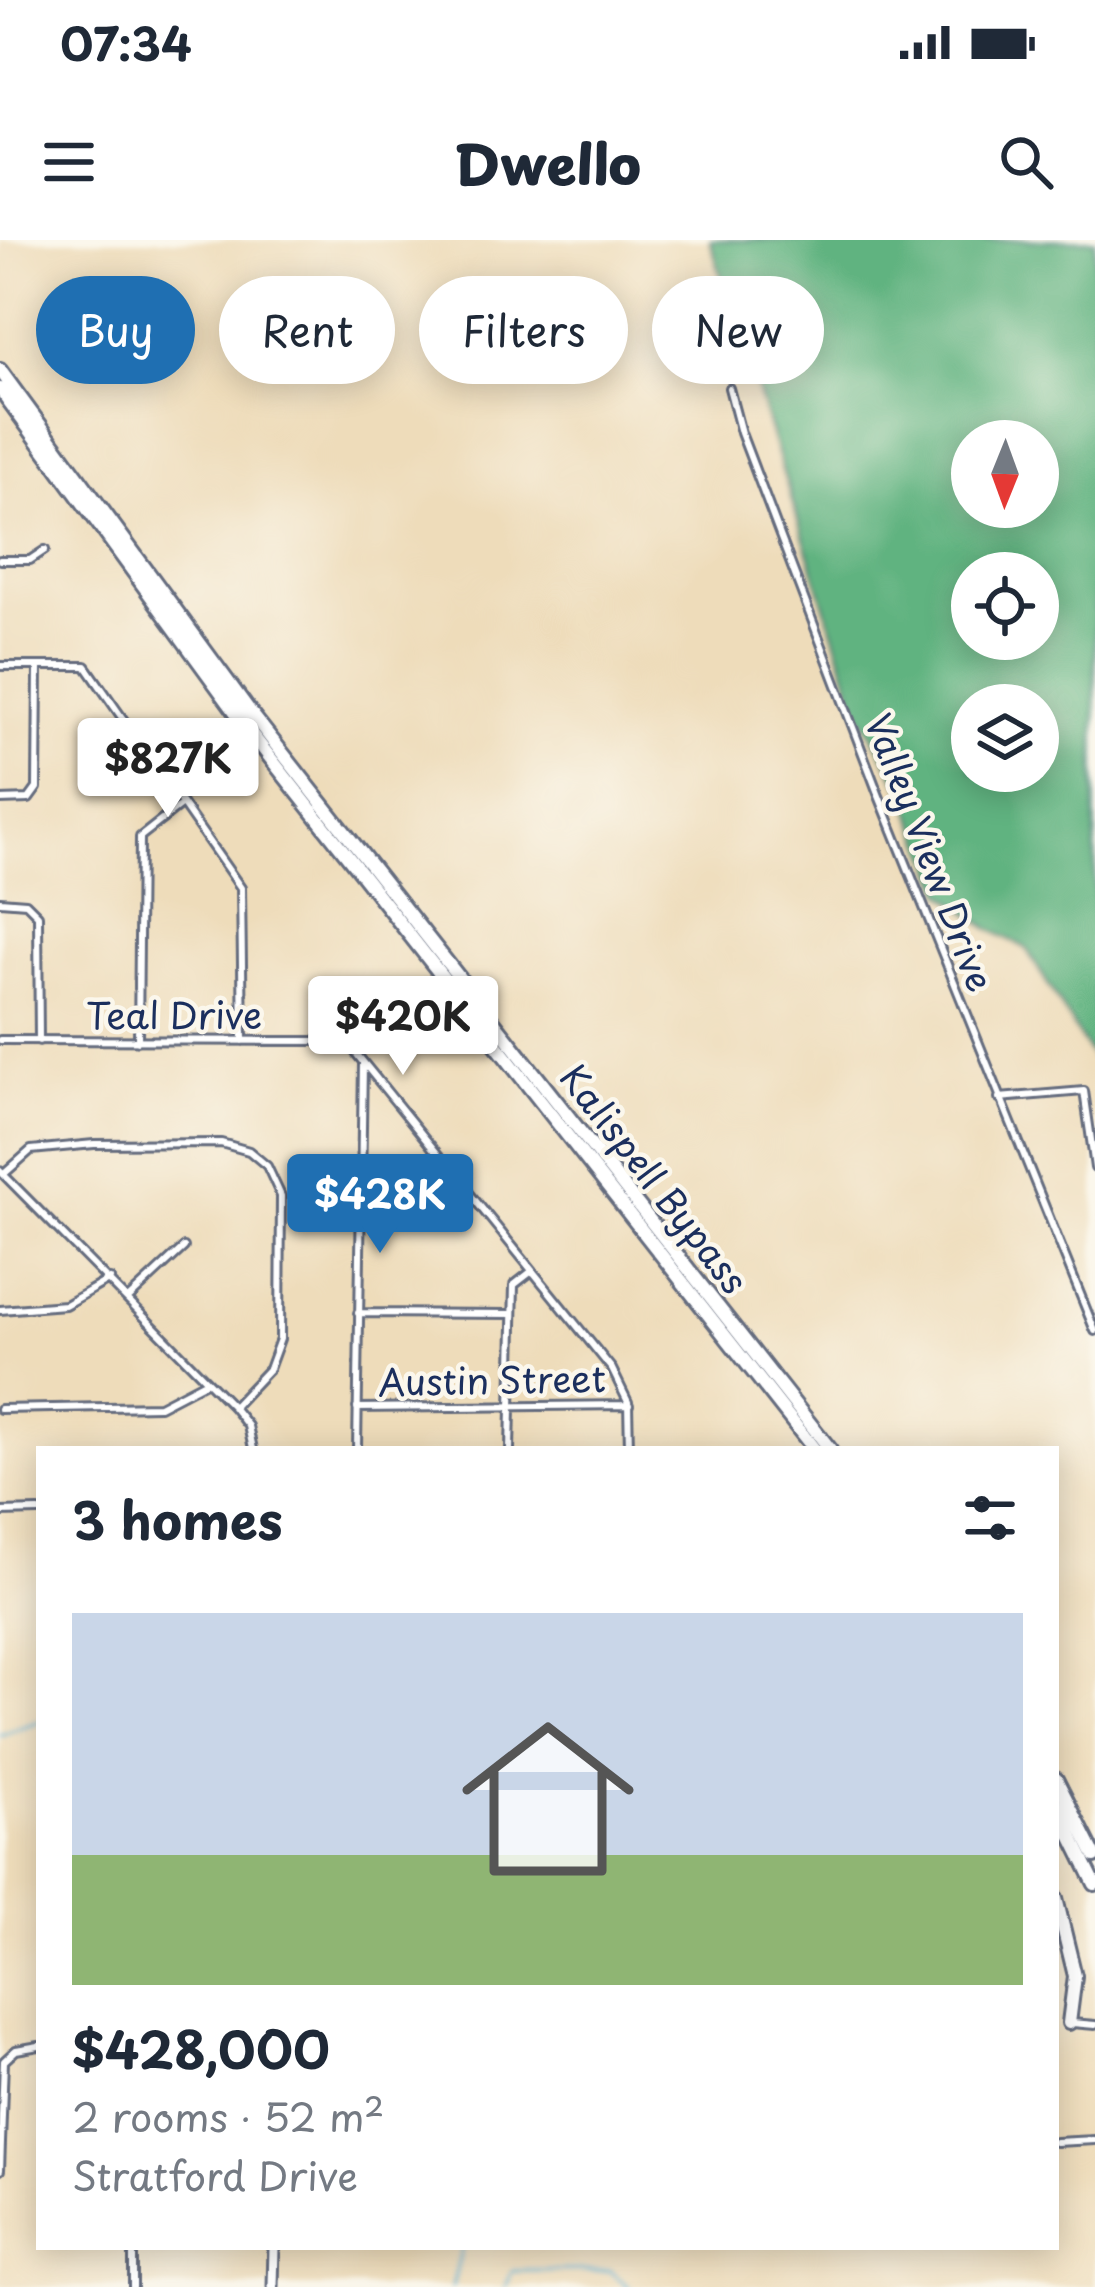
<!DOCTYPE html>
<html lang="en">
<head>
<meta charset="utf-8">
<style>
	:root { --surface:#fff; --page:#f2f2f3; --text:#1f2937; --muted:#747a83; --accent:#1f6fb2 }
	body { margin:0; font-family:"Playpen Sans",sans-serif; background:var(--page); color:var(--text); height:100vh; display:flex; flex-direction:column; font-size:45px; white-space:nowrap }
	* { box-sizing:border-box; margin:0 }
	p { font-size:39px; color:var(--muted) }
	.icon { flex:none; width:66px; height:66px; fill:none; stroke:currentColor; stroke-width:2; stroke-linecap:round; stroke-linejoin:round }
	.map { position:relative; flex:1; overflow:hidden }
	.side { position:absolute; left:36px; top:1206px; width:1023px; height:804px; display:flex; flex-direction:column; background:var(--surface); border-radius:0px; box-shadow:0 6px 30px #0003 }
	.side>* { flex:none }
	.hud { position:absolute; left:36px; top:36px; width:1023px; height:108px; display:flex; gap:24px }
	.needle { width:78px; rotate:181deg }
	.controls { position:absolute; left:951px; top:180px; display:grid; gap:24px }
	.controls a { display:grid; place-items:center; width:108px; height:108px; border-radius:50%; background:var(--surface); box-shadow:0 6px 30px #0003; font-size:60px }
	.price { position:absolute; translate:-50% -102px; padding:0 27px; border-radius:12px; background:#fff; color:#222; font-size:39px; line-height:78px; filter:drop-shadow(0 3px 6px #0008) }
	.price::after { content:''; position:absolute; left:50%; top:72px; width:36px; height:27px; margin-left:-18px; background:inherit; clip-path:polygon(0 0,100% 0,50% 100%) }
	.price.on { background:var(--accent); color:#fff }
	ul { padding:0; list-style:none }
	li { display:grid; align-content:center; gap:24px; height:636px; padding:0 36px }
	li span { display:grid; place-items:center; height:372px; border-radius:0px; color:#555 }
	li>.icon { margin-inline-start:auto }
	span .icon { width:216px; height:216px; fill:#fffc; stroke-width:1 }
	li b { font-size:51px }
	h2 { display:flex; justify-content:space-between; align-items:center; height:144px; padding:0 36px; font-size:51px }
	.pill { padding:0 42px; border-radius:54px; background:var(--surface); box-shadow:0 6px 30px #0003; font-size:42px; line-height:108px }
	.pill.on { background:var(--accent); color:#fff }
	.status { display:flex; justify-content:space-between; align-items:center; height:84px; padding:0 60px; background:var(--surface); direction:ltr }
	.status svg { height:33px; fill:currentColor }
	header { display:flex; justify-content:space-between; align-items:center; height:156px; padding:0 36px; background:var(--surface); font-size:54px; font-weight:800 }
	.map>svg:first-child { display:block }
	.forest { fill:#61b380; stroke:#3e716f; stroke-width:3; fill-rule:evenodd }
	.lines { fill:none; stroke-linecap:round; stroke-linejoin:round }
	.stream { stroke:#57b2d5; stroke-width:3 }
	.street-casing { stroke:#656c7e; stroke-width:12 }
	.secondary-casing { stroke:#656c7e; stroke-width:15 }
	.highway-casing { stroke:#656c7e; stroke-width:18 }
	.street { stroke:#fff; stroke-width:6 }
	.secondary { stroke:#fff; stroke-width:9 }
	.highway { stroke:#fff; stroke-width:12 }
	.labels { text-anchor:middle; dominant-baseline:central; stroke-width:9; stroke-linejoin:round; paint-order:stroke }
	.street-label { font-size:36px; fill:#1b2f5e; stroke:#fbf7ec }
</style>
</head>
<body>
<div class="status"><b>07:34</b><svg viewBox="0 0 49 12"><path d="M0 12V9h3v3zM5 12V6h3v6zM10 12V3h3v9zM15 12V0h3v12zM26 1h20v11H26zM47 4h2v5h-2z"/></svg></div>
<header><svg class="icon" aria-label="menu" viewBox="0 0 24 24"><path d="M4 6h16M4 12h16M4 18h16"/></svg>Dwello<svg class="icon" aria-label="search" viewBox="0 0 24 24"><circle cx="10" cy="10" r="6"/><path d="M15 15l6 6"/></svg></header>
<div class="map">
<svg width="1095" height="2047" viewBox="0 0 1095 2047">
	<rect width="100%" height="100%" fill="#fbf7ec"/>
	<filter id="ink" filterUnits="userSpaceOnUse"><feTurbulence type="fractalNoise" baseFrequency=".00833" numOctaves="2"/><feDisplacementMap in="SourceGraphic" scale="24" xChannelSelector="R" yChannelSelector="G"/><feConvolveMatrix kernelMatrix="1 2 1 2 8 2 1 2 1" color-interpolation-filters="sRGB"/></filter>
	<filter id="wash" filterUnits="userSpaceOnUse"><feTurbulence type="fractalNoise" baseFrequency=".004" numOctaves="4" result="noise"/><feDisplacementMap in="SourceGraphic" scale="48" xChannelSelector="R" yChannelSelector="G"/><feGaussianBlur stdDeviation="2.7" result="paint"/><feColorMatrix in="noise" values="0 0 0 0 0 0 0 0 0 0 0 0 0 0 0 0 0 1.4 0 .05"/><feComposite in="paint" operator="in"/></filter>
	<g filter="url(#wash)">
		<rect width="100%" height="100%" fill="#eedcba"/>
		<!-- forest -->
		<path class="forest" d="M710,0H1095V822L1026,708L989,689L944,653L901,547L857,468ZM972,201H1038V267H972ZM972,333H1038V399H972ZM972,465H1038V531H972Z"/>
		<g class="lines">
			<!-- stream -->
			<path class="stream" d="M0,1495L39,1481
				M452,2047L462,2007
				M506,2047L512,2031L609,2030L629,2047"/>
		</g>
	</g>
	<g filter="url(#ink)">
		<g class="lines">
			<!-- street casing -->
			<g class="street-casing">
				<path id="street" d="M729,148L741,193L879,556L1095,1091
					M0,320H30L45,310
					M0,426H86L241,648L243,801
					M0,560L29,559L37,548L38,426
					M0,661L26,663L38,675L39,801
					M0,800L346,801L612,1129L628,1162L629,1209
					M138,801L140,597L182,564
					M999,858L1084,851L1095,928
					M0,931L233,1167L248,1186L253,1209
					M4,934L31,910L94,904L221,903L249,911L267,926L281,956L280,1099L269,1129L233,1167
					M129,1058L184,1007
					M0,1070L65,1065L110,1039
					M358,1073L513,1074
					M357,1168L629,1165
					M0,1169L159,1166L207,1141
					M357,1209L363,823
					M510,1209L514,1045L532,1031
					M0,1272L39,1271
					M1072,1783L1095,1785
					M1056,1902L1095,1900
					M0,1930L4,1821L16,1810L39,1806
					M133,2047V2007"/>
			</g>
			<!-- secondary casing -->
			<g class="secondary-casing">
				<path id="secondary" d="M273,2047L274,2007"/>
			</g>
			<!-- highway casing -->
			<g class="highway-casing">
				<path id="highway" d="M0,130L251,473L830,1209
					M0,149L253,496L814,1209
					M1056,1539L1095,1616
					M1056,1565L1095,1644
					M1056,1658L1075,1736L1069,1783"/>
			</g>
			<!-- street -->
			<use href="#street" class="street"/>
			<!-- secondary -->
			<use href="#secondary" class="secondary"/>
			<!-- highway -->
			<use href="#highway" class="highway"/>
		</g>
	</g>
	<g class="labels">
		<!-- street labels -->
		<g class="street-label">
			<text transform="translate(931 612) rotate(69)">Valley View Drive</text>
			<text x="174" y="774">Teal Drive</text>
			<text transform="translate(655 938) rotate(52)">Kalispell Bypass</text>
			<text transform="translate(492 1139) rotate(-1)">Austin Street</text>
		</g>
	</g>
</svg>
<div class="controls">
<a><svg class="needle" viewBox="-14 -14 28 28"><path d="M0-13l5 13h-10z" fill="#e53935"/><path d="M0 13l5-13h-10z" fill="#747a83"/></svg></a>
<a><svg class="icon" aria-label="locate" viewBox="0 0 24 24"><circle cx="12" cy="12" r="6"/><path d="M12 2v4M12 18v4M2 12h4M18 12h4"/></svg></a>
<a><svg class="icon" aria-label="layers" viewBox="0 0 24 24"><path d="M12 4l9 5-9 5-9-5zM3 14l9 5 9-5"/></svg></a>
</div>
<b class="price" style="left:168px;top:580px">$827K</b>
<b class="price" style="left:403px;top:838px">$420K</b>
<b class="price on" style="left:380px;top:1016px">$428K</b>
<div class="hud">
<a class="pill on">Buy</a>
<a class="pill">Rent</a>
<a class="pill">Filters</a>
<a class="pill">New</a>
</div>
<section class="side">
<h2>3 homes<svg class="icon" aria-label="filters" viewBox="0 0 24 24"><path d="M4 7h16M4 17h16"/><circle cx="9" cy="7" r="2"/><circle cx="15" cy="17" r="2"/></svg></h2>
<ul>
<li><span style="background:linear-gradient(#c9d6e8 65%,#8fb573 0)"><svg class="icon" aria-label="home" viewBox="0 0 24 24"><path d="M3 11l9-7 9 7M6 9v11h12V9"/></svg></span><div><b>$428,000</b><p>2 rooms · 52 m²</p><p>Stratford Drive</p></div></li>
</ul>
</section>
</div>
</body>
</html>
